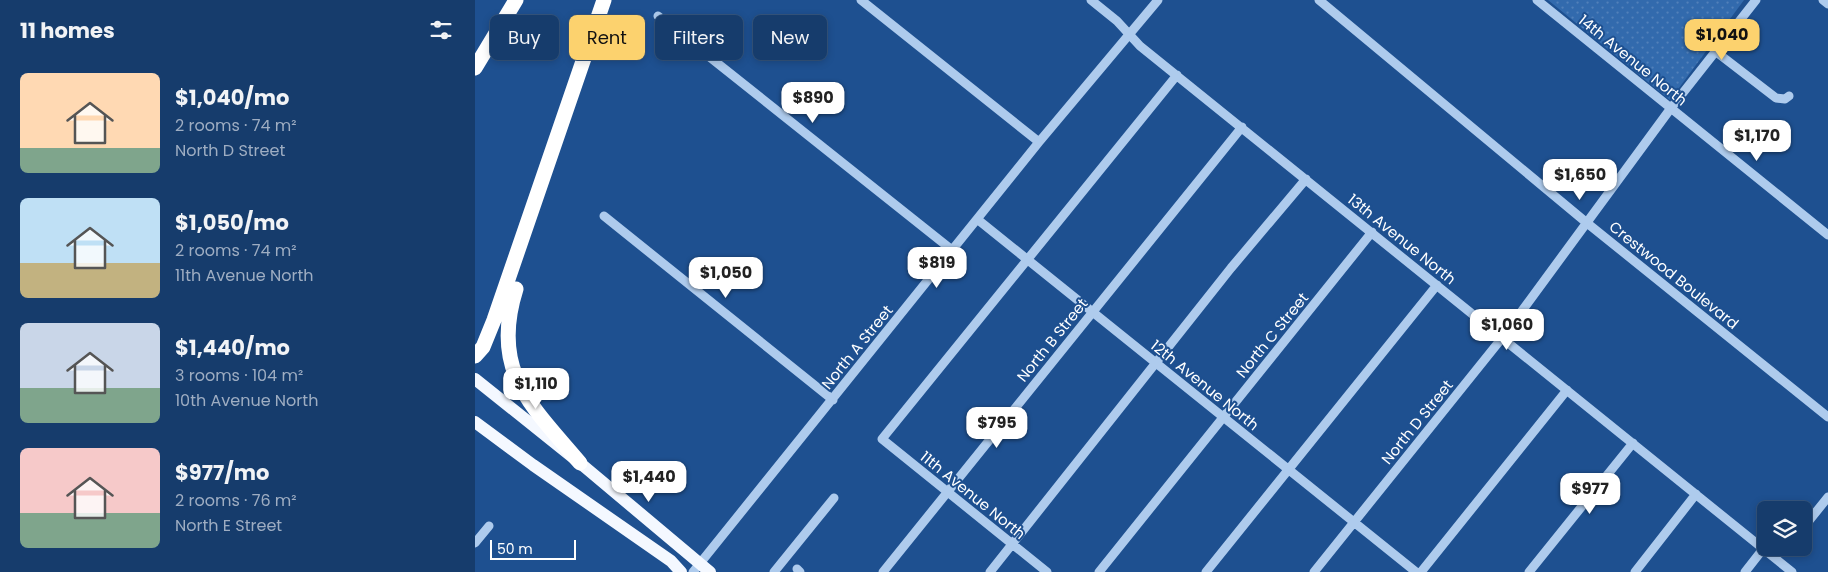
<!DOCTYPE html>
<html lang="en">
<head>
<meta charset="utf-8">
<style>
	:root { --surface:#163c6c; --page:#234774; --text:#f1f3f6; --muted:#9eadc2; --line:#35567f; --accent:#fcd26e }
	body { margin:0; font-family:Poppins,sans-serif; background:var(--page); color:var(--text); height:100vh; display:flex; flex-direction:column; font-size:19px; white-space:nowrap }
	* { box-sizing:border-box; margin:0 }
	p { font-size:16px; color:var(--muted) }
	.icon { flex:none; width:28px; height:28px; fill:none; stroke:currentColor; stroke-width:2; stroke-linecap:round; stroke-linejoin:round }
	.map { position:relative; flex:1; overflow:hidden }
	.side { display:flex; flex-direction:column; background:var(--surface); width:475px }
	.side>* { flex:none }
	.guide { position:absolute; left:15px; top:15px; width:475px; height:45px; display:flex; gap:10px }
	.fabs { position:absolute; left:1282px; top:501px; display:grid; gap:10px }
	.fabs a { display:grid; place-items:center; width:55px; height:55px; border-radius:8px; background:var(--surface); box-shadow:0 2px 8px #0003,0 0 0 1px var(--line); font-size:25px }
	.scale { position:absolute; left:15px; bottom:12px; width:86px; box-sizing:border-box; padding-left:5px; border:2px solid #fff; border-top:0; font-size:14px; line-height:18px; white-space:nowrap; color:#fff; -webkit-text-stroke:4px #1e5090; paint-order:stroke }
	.price { position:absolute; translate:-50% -42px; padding:0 11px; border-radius:10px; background:#fff; color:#222; font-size:16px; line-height:32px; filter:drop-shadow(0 1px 2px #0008) }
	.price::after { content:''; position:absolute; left:50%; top:30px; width:15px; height:11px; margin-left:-8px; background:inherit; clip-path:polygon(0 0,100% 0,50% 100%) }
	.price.on { background:var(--accent); color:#111 }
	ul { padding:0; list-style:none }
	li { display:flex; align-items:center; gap:15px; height:125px; padding:0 20px }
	li span { display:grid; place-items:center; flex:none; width:140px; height:100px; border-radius:8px; color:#555 }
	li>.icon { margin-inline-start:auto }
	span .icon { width:60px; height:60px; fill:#fffc; stroke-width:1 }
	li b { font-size:21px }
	h2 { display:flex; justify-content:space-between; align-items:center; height:60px; padding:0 20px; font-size:21px }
	.pill { padding:0 18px; border-radius:8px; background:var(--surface); box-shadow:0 2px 8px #0003,0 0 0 1px var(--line); font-size:18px; line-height:45px }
	.pill.on { background:var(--accent); color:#111 }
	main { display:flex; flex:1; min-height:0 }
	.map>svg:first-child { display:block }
	.park { fill:url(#park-dots) }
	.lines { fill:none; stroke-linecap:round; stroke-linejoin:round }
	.minor { stroke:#aecbed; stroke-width:9 }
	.major { stroke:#f4f8ff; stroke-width:12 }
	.highway { stroke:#fff; stroke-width:15 }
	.labels { text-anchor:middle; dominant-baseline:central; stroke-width:4; stroke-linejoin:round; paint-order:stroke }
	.street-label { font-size:15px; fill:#fff; stroke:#1e5090 }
</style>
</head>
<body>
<main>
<section class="side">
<h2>11 homes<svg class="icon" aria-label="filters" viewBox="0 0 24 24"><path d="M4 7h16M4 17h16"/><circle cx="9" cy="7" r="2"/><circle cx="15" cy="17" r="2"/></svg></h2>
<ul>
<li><span style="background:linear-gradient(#ffd9b3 75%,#7fa58c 0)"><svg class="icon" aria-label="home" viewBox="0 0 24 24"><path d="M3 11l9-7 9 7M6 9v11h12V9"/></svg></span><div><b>$1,040/mo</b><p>2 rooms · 74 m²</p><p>North D Street</p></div></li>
<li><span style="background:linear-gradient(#bfe0f5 65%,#c2b280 0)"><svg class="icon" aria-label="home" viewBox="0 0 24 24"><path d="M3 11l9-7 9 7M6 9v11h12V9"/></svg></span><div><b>$1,050/mo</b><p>2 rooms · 74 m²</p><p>11th Avenue North</p></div></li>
<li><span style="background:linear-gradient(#c9d6e8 65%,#7fa58c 0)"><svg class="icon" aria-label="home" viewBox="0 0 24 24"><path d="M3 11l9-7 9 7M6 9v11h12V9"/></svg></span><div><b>$1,440/mo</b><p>3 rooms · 104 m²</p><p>10th Avenue North</p></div></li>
<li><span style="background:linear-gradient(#f6c9c9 65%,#7fa58c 0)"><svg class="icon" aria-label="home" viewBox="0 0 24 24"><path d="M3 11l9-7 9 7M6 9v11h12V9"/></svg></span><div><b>$977/mo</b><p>2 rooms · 76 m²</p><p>North E Street</p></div></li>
</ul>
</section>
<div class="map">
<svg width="1353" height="572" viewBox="0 0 1353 572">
	<defs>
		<pattern id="park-dots" width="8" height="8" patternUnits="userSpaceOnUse" patternTransform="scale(1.25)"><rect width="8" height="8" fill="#326aad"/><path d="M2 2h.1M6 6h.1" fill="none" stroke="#5180b9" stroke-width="1.8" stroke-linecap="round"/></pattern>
	</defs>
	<rect width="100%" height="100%" fill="#1e5090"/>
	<!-- park -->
	<path class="park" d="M1073,0H1269L1195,100Z"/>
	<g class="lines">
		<!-- minor -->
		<path class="minor" d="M386,0L564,142
			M616,0L642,21L665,46L1317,572
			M844,0L1112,223L1353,417
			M1062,0L1353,235
			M1348,0L1353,4
			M183,16L477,250
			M1240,51L1301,98L1310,99L1314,96
			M129,216L358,400
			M502,219L941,572
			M1329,527L1353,497
			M0,543L14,526
			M322,569L325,572
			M218,572L564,142L683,0
			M299,572L359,498
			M408,572L767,127
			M515,572L756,268L831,179
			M572,572L407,439L702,75
			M624,572L897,232
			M731,572L962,285
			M839,572L1027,338L1196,108L1281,0
			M946,572L1092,390
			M1054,572L1158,443
			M1160,572L1221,494
			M1270,572L1288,549L1291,547"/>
		<!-- major -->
		<path class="major" d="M0,379L105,463L235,572
			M0,422L58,465L196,561L206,572"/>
		<!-- highway -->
		<path class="highway" d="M0,68L41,0
			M41,289C15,371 56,405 105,463
			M0,356L8,347L19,320L129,0"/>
	</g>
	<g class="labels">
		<!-- street labels -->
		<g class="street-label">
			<text transform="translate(1158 60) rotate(39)">14th Avenue North</text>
			<text transform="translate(927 239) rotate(39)">13th Avenue North</text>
			<text transform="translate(1199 275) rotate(39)">Crestwood Boulevard</text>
			<text transform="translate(797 335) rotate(-51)">North C Street</text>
			<text transform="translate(577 340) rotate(-51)">North B Street</text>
			<text transform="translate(382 347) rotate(-51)">North A Street</text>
			<text transform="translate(730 385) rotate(39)">12th Avenue North</text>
			<text transform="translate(942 422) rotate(-51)">North D Street</text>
			<text transform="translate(498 495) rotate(39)">11th Avenue North</text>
		</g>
	</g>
</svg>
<div class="fabs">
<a><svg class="icon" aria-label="layers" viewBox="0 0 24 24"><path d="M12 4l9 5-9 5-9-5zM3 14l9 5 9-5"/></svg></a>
</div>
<div class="scale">50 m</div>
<b class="price on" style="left:1247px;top:61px">$1,040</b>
<b class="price" style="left:338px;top:124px">$890</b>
<b class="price" style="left:1282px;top:162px">$1,170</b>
<b class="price" style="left:1105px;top:201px">$1,650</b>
<b class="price" style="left:462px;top:289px">$819</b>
<b class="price" style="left:251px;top:299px">$1,050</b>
<b class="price" style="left:1032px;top:351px">$1,060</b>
<b class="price" style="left:61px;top:410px">$1,110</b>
<b class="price" style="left:522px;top:449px">$795</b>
<b class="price" style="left:174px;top:503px">$1,440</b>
<b class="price" style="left:1115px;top:515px">$977</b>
<div class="guide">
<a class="pill">Buy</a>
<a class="pill on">Rent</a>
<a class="pill">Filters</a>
<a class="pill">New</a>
</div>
</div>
</main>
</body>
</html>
